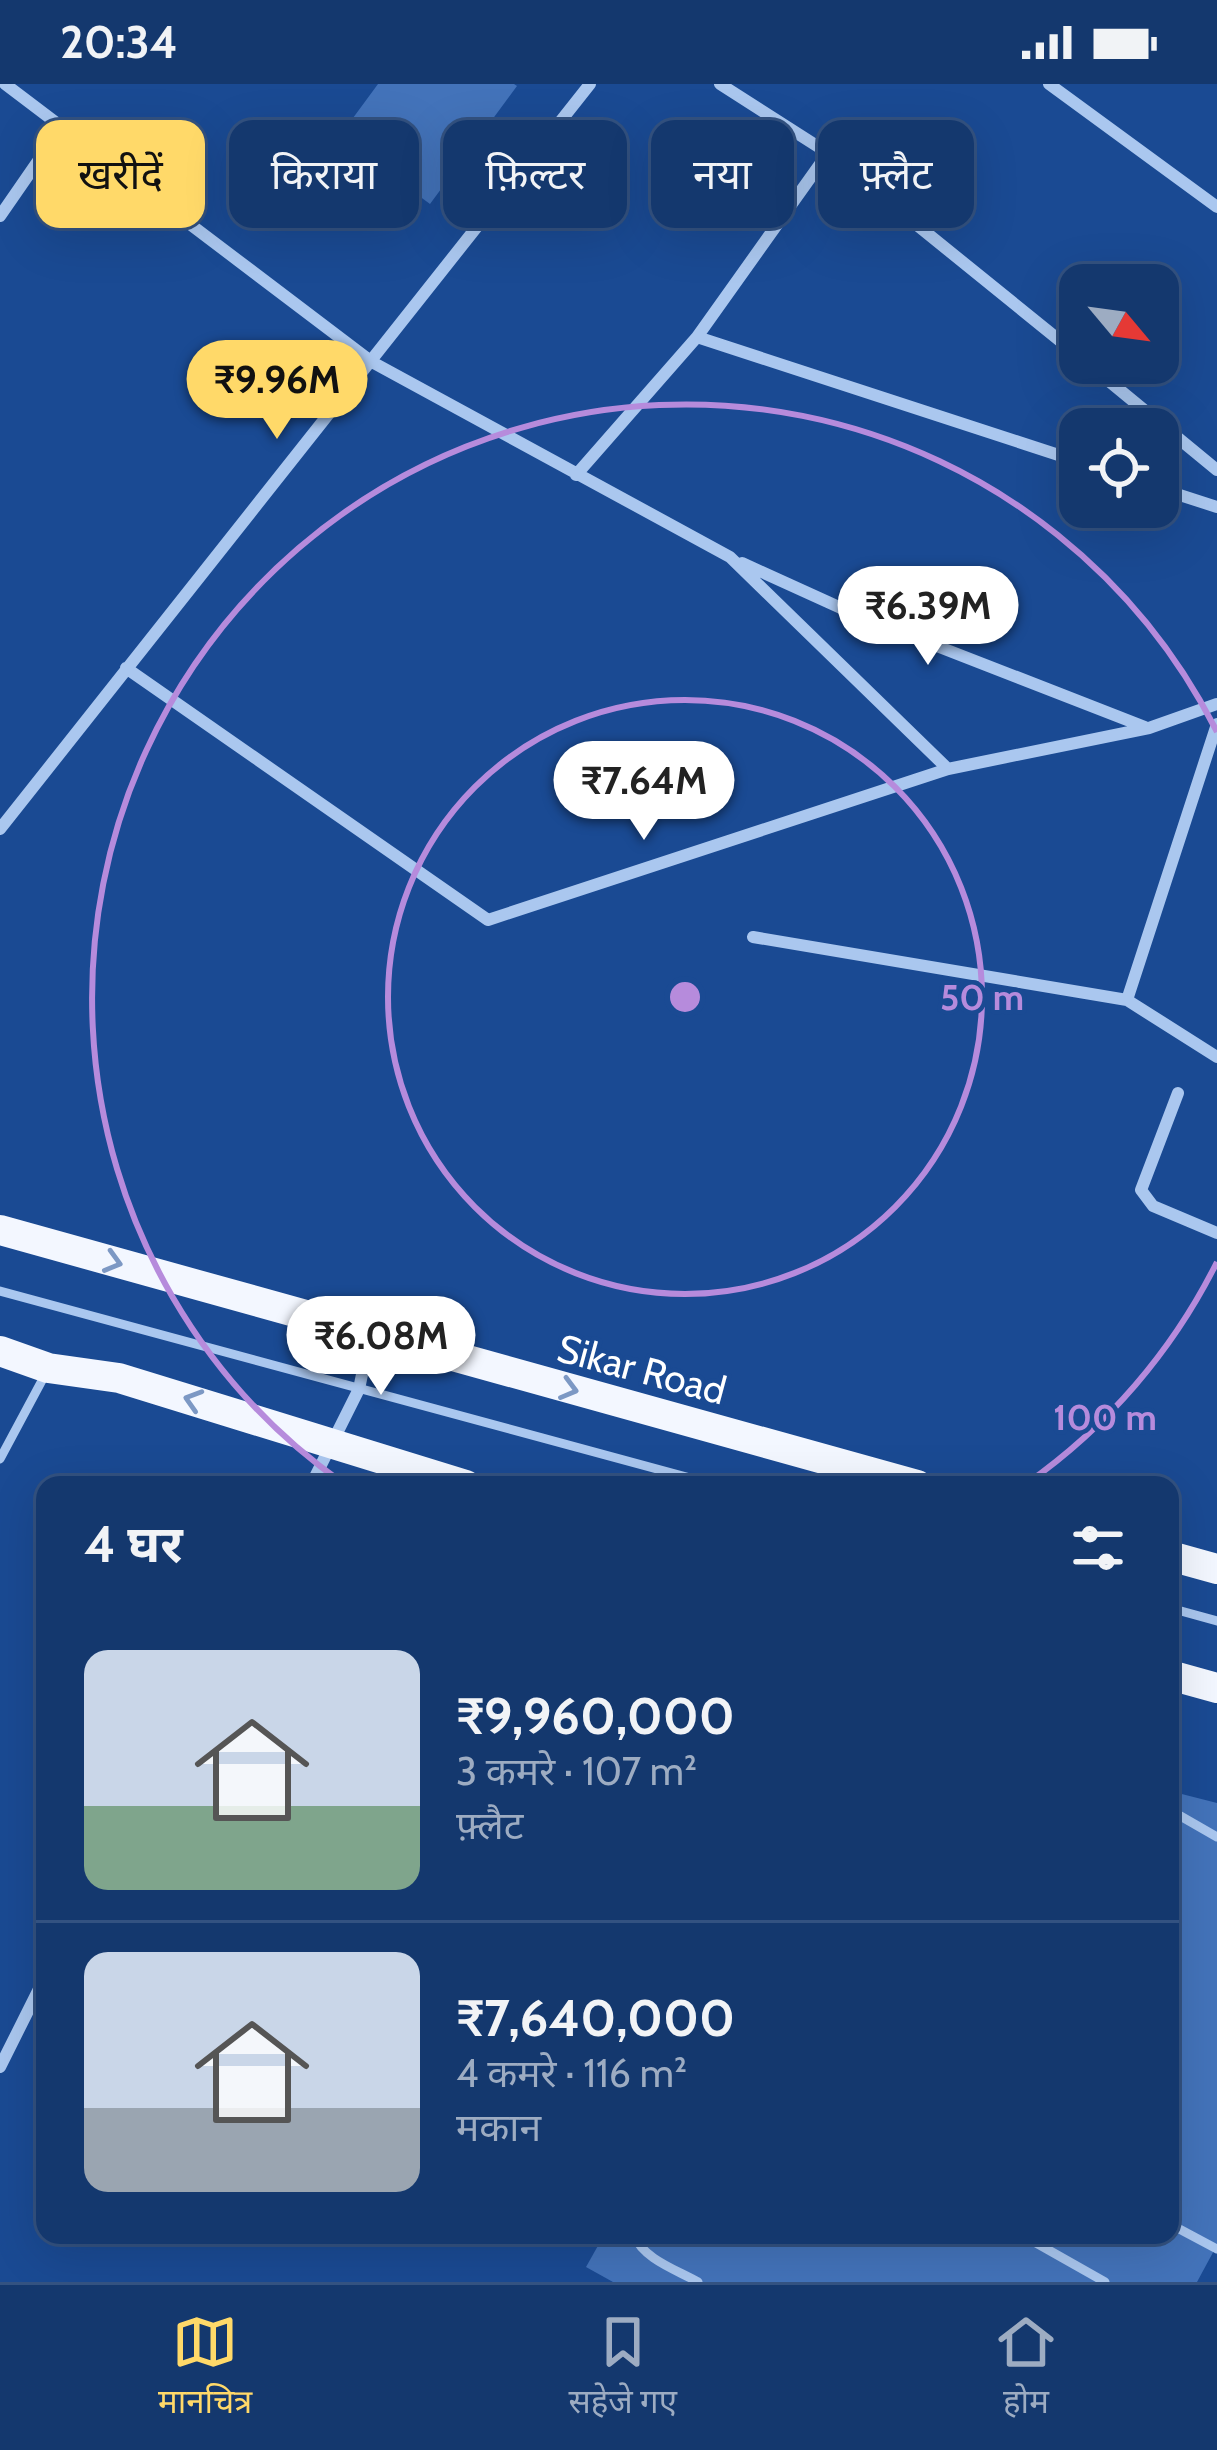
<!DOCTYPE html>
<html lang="hi">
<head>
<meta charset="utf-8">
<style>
	:root { --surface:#14386e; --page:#1d3f73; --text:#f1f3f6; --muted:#9dacc2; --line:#335281; --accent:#ffd969 }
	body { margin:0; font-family:Cabin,"Noto Sans Devanagari",sans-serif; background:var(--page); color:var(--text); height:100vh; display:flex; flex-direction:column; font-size:45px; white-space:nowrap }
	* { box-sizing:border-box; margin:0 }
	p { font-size:39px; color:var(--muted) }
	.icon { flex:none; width:66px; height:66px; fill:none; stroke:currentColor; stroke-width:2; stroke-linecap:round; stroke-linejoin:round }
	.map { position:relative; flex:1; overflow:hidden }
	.sheet { position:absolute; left:36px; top:1392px; width:1143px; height:768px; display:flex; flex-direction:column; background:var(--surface); border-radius:24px; box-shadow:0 12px 48px #0002,0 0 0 3px var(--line) }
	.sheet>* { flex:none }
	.banner { position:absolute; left:36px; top:36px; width:1146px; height:108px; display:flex; gap:24px }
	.needle { width:78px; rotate:119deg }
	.tools { position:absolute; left:1059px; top:180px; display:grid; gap:24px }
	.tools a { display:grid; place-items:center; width:120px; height:120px; border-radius:24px; background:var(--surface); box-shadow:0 12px 48px #0002,0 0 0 3px var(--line); font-size:60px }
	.price { position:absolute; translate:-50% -102px; padding:0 27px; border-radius:42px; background:#fff; color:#222; font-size:39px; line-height:78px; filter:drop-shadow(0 3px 6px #0008) }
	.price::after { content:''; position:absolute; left:50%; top:72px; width:36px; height:27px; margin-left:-18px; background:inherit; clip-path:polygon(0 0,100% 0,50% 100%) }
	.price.active { background:var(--accent); color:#111 }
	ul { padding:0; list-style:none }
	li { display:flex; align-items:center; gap:36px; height:300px; padding:0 48px }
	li+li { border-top:3px solid var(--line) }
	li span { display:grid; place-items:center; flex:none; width:336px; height:240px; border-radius:24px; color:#555 }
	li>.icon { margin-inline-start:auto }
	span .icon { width:144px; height:144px; fill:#fffc; stroke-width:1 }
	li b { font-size:51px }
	h2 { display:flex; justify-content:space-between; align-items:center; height:144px; padding:0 48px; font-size:51px }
	.chip { padding:0 42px; border-radius:24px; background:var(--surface); box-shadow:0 12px 48px #0002,0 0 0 3px var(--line); font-size:42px; line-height:108px }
	.chip.active { background:var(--accent); color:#111 }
	.status { display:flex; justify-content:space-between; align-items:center; height:84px; padding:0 60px; background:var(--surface); direction:ltr }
	.status svg { height:33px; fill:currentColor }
	.tabs { display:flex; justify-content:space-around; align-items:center; height:168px; border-top:3px solid var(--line); background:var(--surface); font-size:33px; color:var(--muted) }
	.tabs a { display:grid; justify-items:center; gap:6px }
	.tabs .active { color:var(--accent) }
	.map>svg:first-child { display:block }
	.building { fill:#4373ba }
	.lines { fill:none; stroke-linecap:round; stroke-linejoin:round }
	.service { stroke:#aac7ef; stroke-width:9 }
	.minor { stroke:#aac7ef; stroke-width:12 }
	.primary { stroke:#f3f7ff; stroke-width:30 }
	.oneway { stroke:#7c98c4 }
	.ring { fill:none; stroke:#b68bdc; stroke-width:6 }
	.labels { text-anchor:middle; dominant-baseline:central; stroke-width:9; stroke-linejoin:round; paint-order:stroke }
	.street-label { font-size:39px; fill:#fff; stroke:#1a4a93 }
	.centre { fill:#b68bdc; stroke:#1a4a93; stroke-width:6 }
	.ring-label { font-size:36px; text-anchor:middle; font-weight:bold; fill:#b68bdc; stroke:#1a4a93; stroke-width:9; stroke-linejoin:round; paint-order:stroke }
</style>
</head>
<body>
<div class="status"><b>20:34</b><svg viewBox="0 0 49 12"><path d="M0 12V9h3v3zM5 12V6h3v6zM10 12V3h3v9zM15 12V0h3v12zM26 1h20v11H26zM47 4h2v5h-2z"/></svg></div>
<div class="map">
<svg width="1217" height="2198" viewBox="0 0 1217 2198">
	<rect width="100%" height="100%" fill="#1a4a93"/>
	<!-- building -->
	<path class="building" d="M378,0H514L517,2L430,120L339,53Z
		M1170,1707L1217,1719V2161L1197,2198H613L586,2183L604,2151H1170Z"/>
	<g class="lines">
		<!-- service -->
		<path class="service" d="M0,1207L716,1401
			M0,1375L46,1289
			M1170,1524L1217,1537
			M1170,1623L1182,1600
			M1170,1726L1217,1753
			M1170,2140L1217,2165
			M634,2151C643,2175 677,2186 698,2198
			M1022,2151L1105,2198"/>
		<!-- minor -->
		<path class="minor" d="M5,0L372,278L730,473L948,685
			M720,0L828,69L1080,273
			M1049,0L1217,123
			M0,132L63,41
			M697,253L1080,378
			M1087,279L1217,386
			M576,391L697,253L828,69
			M1158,404L1217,423
			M742,479L852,529L1145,643
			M126,584L488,836L948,685L1149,644L1217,620
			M0,745L590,0
			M753,853L1127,916L1217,973
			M1127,916L1217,640
			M1178,1009L1141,1106L1153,1122L1217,1149
			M311,1401L359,1305L370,1252
			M0,1983L45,1893"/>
		<!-- primary -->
		<path class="primary" d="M0,1146L917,1401
			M0,1267L48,1284L119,1294L466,1401
			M1170,1472L1217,1485
			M1170,1591L1217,1604"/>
	</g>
	<!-- one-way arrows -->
	<defs><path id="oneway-chevron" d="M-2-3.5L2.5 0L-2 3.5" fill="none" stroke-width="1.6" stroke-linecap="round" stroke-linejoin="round" transform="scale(3)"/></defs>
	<g class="oneway">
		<use href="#oneway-chevron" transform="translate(113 1178) rotate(16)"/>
		<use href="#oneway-chevron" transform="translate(569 1305) rotate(15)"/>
		<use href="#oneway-chevron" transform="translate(193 1316) rotate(-163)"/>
	</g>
	<!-- distance rings -->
	<g class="ring">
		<circle cx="685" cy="913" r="297"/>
		<path d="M1217 1178A594 594 0 0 1 1026 1400M344 1400A594 594 0 1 1 1217 648"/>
	</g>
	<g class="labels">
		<!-- street labels -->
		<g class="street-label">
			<text transform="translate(642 1285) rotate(15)">Sikar Road</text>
		</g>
	</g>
	<circle cx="685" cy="913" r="18" class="centre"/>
	<g class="ring-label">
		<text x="982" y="926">50 m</text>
		<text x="1105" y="1346">100 m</text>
	</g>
</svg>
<div class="tools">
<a><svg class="needle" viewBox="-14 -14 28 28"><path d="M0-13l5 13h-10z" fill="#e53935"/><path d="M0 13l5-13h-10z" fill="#9dacc2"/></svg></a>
<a><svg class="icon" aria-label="locate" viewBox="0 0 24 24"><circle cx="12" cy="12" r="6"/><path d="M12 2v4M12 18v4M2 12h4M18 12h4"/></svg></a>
</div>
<b class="price active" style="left:277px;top:358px">₹9.96M</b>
<b class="price" style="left:928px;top:584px">₹6.39M</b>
<b class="price" style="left:644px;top:759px">₹7.64M</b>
<b class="price" style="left:381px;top:1314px">₹6.08M</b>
<div class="banner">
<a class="chip active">खरीदें</a>
<a class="chip">किराया</a>
<a class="chip">फ़िल्टर</a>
<a class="chip">नया</a>
<a class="chip">फ़्लैट</a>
</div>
<section class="sheet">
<h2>4 घर<svg class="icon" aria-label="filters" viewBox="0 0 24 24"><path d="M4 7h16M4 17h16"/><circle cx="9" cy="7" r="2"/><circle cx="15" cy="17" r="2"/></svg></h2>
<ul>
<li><span style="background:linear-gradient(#c9d6e8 65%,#7fa58c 0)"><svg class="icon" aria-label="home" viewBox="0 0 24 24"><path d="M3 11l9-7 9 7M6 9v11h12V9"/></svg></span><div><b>₹9,960,000</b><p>3 कमरे · 107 m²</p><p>फ़्लैट</p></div></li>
<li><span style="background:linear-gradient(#c9d6e8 65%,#9aa5b1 0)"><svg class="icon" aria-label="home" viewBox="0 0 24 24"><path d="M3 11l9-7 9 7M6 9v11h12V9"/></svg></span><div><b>₹7,640,000</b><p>4 कमरे · 116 m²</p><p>मकान</p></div></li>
</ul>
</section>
</div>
<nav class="tabs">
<a class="active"><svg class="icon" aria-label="map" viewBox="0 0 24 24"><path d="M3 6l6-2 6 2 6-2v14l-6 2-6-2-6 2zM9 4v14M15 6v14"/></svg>मानचित्र</a>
<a><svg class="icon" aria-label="saved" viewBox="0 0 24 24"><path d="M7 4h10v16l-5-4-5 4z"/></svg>सहेजे गए</a>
<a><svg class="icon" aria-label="home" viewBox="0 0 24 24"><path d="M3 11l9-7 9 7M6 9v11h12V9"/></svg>होम</a>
</nav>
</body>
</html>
